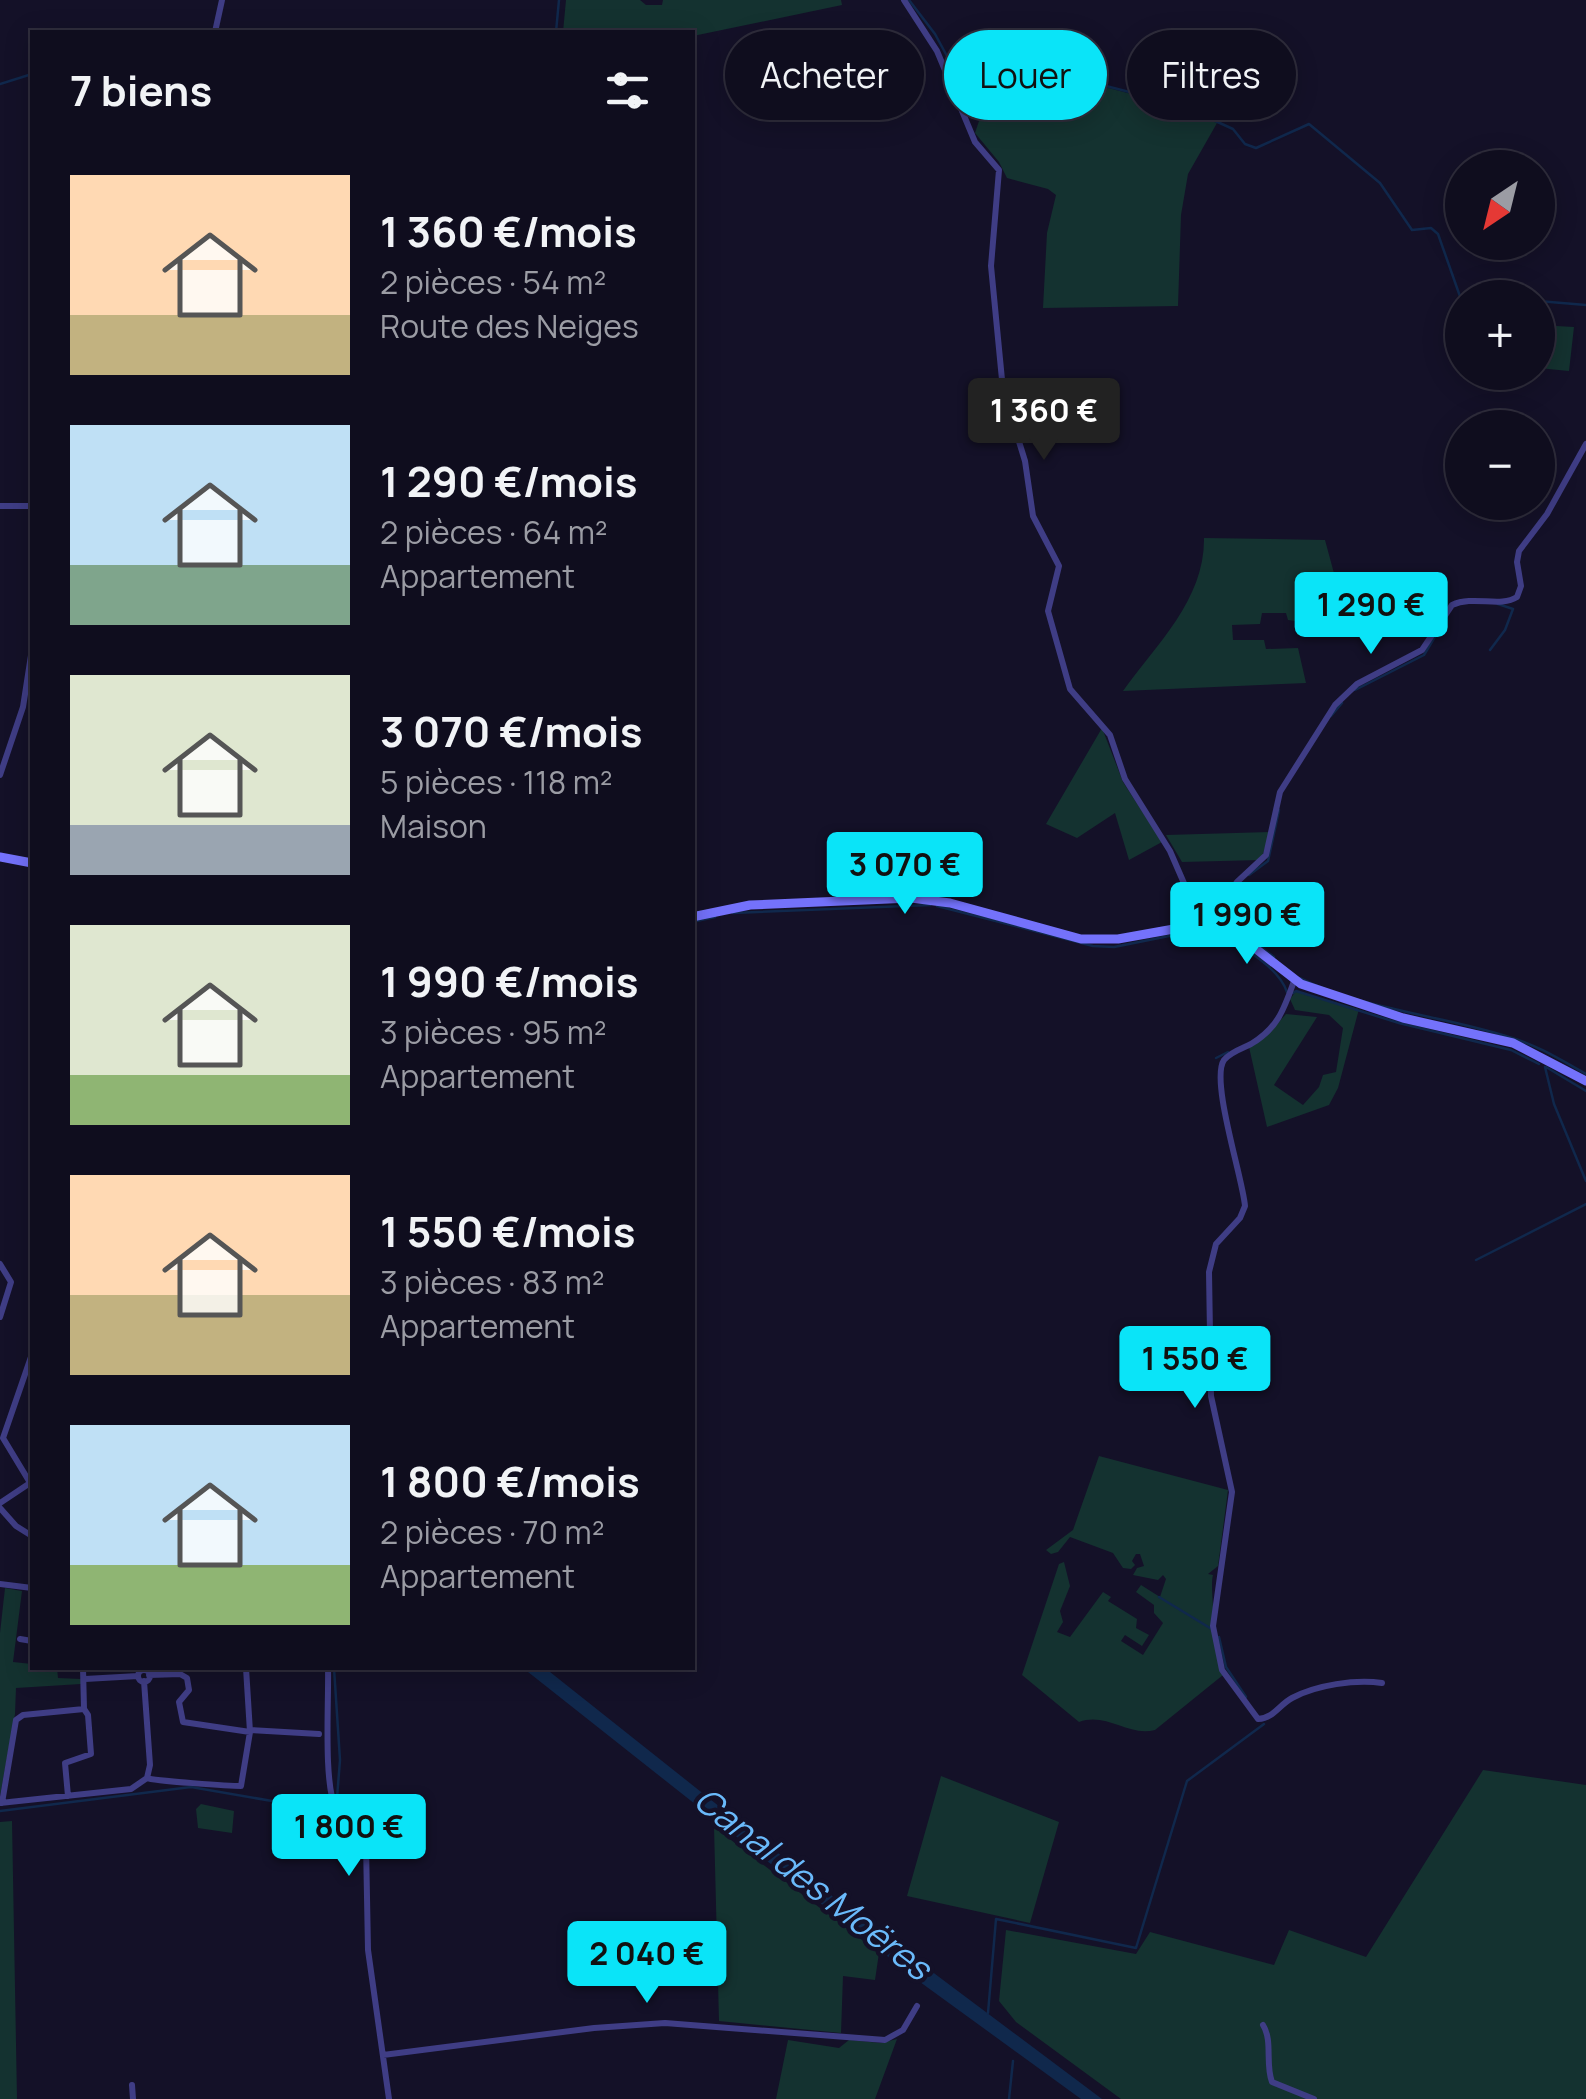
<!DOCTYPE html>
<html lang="fr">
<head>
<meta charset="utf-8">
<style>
	:root { --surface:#0f0d1e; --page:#181627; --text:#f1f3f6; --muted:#9b9ca4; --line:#2f2d3c; --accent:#0ae4f8 }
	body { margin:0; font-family:Manrope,sans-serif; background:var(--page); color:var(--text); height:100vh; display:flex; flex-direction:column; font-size:38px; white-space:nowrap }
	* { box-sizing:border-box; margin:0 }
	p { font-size:32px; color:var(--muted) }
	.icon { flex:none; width:55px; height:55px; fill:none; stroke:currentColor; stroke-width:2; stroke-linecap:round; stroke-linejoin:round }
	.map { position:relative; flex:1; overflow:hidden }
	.side { position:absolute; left:30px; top:30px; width:665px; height:1640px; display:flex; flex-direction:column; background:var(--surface); border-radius:0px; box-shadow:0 5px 25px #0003,0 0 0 2px var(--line) }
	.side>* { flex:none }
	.top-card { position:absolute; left:725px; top:30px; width:710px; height:90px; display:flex; gap:20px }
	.needle { width:65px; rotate:215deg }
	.buttons { position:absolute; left:1445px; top:150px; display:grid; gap:20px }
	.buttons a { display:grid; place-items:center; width:110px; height:110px; border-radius:50%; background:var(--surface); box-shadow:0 5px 25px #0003,0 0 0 2px var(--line); font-size:50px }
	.price { position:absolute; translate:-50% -85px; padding:0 22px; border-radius:10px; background:var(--accent); color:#111; font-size:32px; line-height:65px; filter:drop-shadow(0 2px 5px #0008) }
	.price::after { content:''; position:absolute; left:50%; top:60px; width:30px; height:22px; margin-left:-15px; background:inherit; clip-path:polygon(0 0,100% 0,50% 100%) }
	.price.selected { background:#222; color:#fff }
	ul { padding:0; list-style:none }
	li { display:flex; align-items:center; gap:30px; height:250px; padding:0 40px }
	li span { display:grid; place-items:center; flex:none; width:280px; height:200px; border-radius:0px; color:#555 }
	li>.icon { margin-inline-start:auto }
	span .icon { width:120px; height:120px; fill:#fffc; stroke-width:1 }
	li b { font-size:42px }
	h2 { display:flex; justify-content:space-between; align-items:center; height:120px; padding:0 40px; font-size:42px }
	.chip { padding:0 35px; border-radius:45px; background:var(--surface); box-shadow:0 5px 25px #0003,0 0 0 2px var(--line); font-size:35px; line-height:90px }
	.chip.selected { background:var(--accent); color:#111 }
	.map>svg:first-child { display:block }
	.green { fill:#143230 }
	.water { fill:#10284c }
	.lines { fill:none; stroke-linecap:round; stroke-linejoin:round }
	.stream { stroke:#10284c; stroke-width:2.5 }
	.minor { stroke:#3f3d85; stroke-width:6 }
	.secondary { stroke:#7472fb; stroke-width:9 }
	.labels { text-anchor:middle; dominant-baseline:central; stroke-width:9; stroke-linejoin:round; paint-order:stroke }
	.water-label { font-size:35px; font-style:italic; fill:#6abafb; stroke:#141128 }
</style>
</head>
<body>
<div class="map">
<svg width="1586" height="2099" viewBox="0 0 1586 2099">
	<rect width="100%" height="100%" fill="#141128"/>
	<!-- green -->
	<path class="green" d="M566,0H640L646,5H662L663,0H841L842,5L693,36L692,32H563Z
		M1105,87L1180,107L1217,123L1188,174L1181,215L1178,306L1043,308L1047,233L1056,195L1048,189L1007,178L999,162L975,133L987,97L1045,100Z
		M1538,325L1574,327L1569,371L1538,368Z
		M1204,538L1325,540L1338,588L1313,589L1322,634L1297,635L1295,621L1288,620L1286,613H1262L1260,624L1232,625L1233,640H1264L1266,649L1298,648L1306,683L1123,691C1157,644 1205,599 1204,538Z
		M1102,728L1123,782L1162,842L1129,860L1115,813L1077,838L1046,824Z
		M1270,832L1261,860L1182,862L1166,835Z
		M1296,991L1359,1009L1338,1088L1329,1105L1267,1127L1249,1047L1271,1031L1286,1014L1317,1017L1274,1085L1303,1105L1319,1087L1323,1075L1336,1072L1343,1028L1329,1015L1295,1010L1290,999Z
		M1099,1456L1228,1490L1218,1566L1208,1574L1213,1575C1210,1585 1215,1618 1214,1634L1219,1638L1223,1675L1155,1730C1128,1737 1107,1712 1079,1722L1022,1675L1059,1564L1064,1562L1070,1586L1060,1611L1063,1622L1057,1632L1070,1637L1103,1592L1111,1597L1108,1601L1137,1619L1136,1628L1149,1635L1142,1646L1125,1635L1121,1641L1143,1655L1163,1623L1154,1613V1605L1136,1592L1141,1585L1160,1597L1166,1579L1163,1575L1158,1580L1133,1575L1137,1568L1144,1566L1140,1554H1136L1132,1561L1135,1565L1131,1569L1123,1568L1113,1553L1070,1537L1058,1552L1051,1554L1046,1550L1073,1530Z
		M5,1588L22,1591L13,1662L32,1664V1668H57L58,1678L81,1679V1684L16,1688L15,1714L0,1796V1633Z
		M1483,1770L1586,1785V2099H1121L1016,2022L999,2001L1006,1930L1136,1954L1150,1932L1274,1965L1289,1930L1366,1957Z
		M941,1776L1059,1822L1030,1923L907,1896Z
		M201,1804L234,1811L232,1833L198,1828L196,1809Z
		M12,1821L17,2099H0V1822Z
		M714,1827L879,1953L875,1980L843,1976L841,2033L719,2021Z
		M897,2039L875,2099H776L788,2040L839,2048L849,2040L881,2043Z"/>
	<!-- water -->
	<path class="water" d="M523,1668H545L851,1911L1102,2099H1081L920,1982Z"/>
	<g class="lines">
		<!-- stream -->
		<path class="stream" d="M909,0L935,34L966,91L1045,98L1106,86L1180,105L1233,129L1245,144L1256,148L1309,124L1380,183L1412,230L1431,228L1438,234L1462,302
			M556,32L559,0
			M0,84L32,74
			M1538,301L1586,305
			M1490,650L1505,630L1513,609L1498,604
			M1355,690L1424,655L1439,630
			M1331,716L1342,703
			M1249,875L1268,861L1279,810
			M937,906L1093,946L1114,947L1189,932
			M733,913L930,905
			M1217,917L1220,923L1244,934L1274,957
			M692,922L715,917
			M1220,936C1243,946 1279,968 1287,992
			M1300,978C1365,1010 1441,1015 1509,1037C1537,1045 1561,1060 1586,1074
			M1293,993L1296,991L1399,1023L1511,1050L1539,1064
			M1216,1058L1228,1052
			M1545,1067L1554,1104L1586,1181
			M1546,1067L1586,1091
			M1476,1260L1586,1204
			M1159,1597L1210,1628
			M1219,1637L1226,1667L1246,1697
			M334,1668L340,1760L337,1798
			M0,1811L191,1787L278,1802L309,1799
			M988,2013L996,1919L1136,1948L1187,1781L1264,1724
			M1009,2099L1013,2061"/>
		<!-- minor -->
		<path class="minor" d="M904,0L937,51L975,142L999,170L991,266L1003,390L1025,461L1033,516L1059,566L1048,611L1070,689L1110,735L1125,779L1170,851L1203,927
			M215,32L222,0
			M0,506H32
			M0,775L23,707L32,649
			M1206,927L1237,882L1266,855L1280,792L1335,705L1357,684L1422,650L1452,605C1474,595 1500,608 1517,597L1521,586L1517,562L1519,551L1547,514L1586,444
			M1294,981C1284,1009 1278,1028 1251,1044C1243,1048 1230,1052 1224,1060C1210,1080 1243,1179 1245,1206L1240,1218L1216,1244L1209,1272L1211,1396L1232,1492L1213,1626L1222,1670L1258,1719C1274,1718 1279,1705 1292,1698C1316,1685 1356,1679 1382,1683
			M0,1264L11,1282L0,1317
			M32,1354L3,1438L32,1486
			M0,1503L30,1483
			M0,1508L16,1526L32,1536
			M0,1584L32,1588
			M20,1639L32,1641
			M328,1668C329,1699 323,1784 336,1809C343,1824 360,1828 366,1844L368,1950L389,2099
			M138 1676a6 6 0 1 1 12 0a6 6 0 1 1-12 0Z
			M149,1675L180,1674L187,1678L189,1690L179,1702L183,1722L250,1732
			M85,1679L138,1676
			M144,1681L150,1765L147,1778
			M250,1730L319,1734
			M147,1778C153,1781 232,1786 241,1786L250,1732L246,1668
			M68,1796L65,1763L91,1754L88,1715L84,1709
			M0,1803L131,1789L147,1778
			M2,1803L16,1720L23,1715L84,1709L83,1668
			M1263,2025C1273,2041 1265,2064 1272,2082L1314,2099
			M383,2055L594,2028L665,2023L885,2040L903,2030L917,2006
			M132,2085L133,2099"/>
		<!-- secondary -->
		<path class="secondary" d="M0,857L32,863
			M692,917L750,905L911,898L950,903L1081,939H1118L1185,927L1214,928L1247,942L1301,984L1403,1018L1513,1043L1586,1081"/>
	</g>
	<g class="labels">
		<!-- water labels -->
		<g class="water-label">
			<text transform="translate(813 1883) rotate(38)">Canal des Moëres</text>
		</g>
	</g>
</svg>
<div class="buttons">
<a><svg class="needle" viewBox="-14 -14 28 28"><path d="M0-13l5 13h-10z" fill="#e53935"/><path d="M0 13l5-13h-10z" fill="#9b9ca4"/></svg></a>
<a>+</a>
<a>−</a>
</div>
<b class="price selected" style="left:1044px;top:463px">1 360 €</b>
<b class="price" style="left:1371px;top:657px">1 290 €</b>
<b class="price" style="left:905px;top:917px">3 070 €</b>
<b class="price" style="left:1247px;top:967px">1 990 €</b>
<b class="price" style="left:1195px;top:1411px">1 550 €</b>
<b class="price" style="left:349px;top:1879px">1 800 €</b>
<b class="price" style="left:647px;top:2006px">2 040 €</b>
<div class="top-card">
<a class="chip">Acheter</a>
<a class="chip selected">Louer</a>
<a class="chip">Filtres</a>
</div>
<section class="side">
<h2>7 biens<svg class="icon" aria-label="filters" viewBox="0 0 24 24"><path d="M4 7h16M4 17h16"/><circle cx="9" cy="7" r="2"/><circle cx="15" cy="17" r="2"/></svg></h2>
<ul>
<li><span style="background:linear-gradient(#ffd9b3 70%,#c2b280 0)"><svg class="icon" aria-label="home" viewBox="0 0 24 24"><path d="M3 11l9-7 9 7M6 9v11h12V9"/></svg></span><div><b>1 360 €/mois</b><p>2 pièces · 54 m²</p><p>Route des Neiges</p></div></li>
<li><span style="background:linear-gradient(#bfe0f5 70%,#7fa58c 0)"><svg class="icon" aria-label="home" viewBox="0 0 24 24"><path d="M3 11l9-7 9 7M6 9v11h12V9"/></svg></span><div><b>1 290 €/mois</b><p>2 pièces · 64 m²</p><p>Appartement</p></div></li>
<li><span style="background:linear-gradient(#dfe7d0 75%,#9aa5b1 0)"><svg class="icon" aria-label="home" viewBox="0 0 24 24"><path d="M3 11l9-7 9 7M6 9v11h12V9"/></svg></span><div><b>3 070 €/mois</b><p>5 pièces · 118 m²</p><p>Maison</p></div></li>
<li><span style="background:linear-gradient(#dfe7d0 75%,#8fb573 0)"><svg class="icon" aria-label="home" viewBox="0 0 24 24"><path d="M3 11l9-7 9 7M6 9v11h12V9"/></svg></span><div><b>1 990 €/mois</b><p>3 pièces · 95 m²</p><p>Appartement</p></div></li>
<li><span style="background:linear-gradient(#ffd9b3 60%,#c2b280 0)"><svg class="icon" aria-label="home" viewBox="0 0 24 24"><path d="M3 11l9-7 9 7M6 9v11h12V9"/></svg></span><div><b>1 550 €/mois</b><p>3 pièces · 83 m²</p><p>Appartement</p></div></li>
<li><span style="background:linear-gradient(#bfe0f5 70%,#8fb573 0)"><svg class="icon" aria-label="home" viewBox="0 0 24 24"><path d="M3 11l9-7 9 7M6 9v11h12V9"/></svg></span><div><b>1 800 €/mois</b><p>2 pièces · 70 m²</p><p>Appartement</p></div></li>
</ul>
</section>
</div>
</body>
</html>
